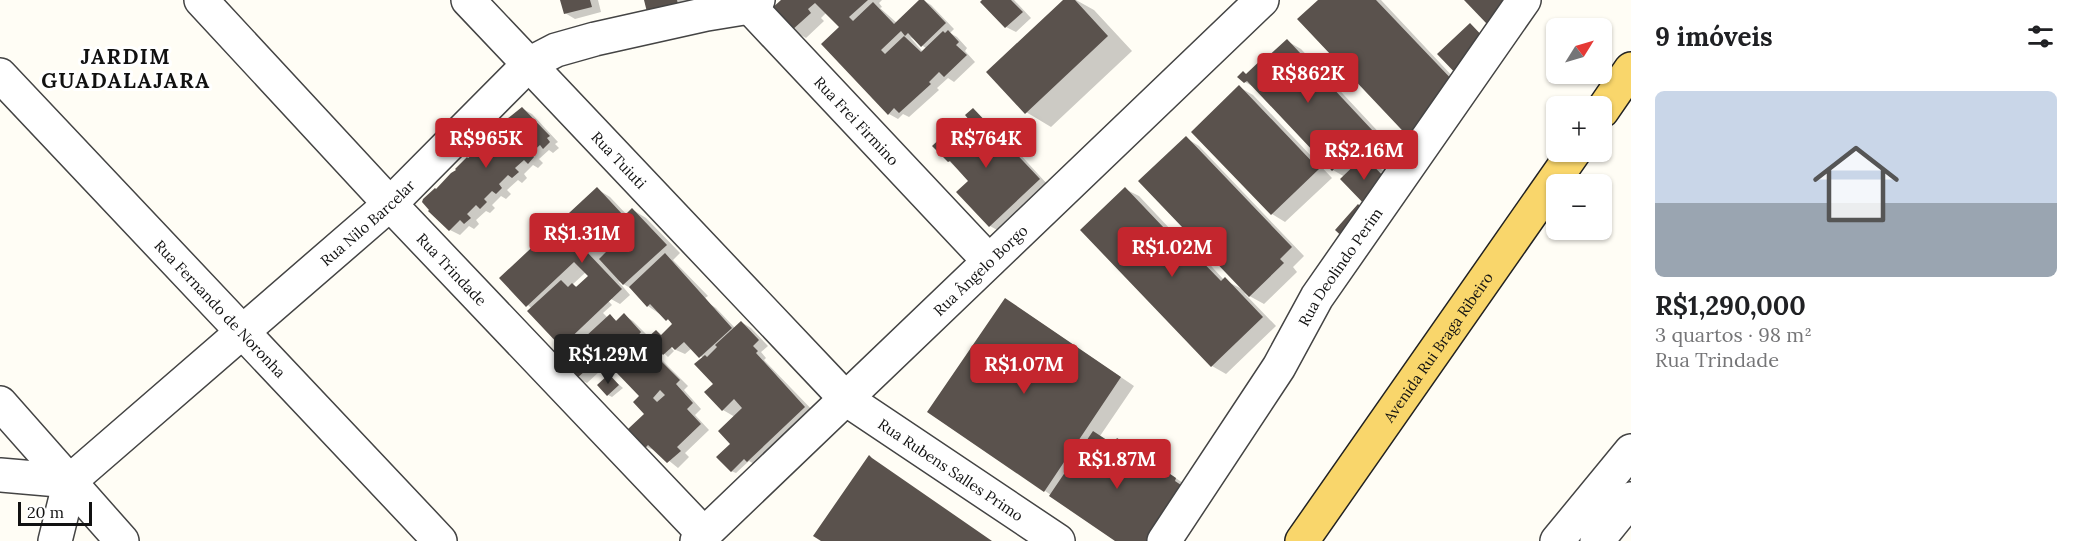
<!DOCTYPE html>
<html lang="pt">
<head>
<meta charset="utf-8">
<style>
	:root { --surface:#fff; --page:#f6f6f6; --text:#202124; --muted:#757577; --line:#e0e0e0; --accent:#c4262e }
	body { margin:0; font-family:Lora,serif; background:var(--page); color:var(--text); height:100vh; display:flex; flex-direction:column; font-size:22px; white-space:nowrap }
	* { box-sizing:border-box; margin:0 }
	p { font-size:20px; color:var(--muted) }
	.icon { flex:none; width:33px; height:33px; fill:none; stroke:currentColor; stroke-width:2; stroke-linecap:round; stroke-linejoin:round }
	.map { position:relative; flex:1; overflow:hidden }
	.drawer { display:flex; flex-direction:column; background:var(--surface); width:450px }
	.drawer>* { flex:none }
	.needle { width:39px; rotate:53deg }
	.tools { position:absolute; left:1546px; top:18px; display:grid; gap:12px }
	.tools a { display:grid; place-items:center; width:66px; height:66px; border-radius:9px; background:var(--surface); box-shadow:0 2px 4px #0004; font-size:30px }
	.scale { position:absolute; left:18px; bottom:15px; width:74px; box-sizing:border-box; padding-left:6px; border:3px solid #111; border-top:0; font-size:16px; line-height:21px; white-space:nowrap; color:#111; -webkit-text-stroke:4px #fff; paint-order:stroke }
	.price { position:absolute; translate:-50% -51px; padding:0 14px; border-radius:6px; background:var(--accent); color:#fff; font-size:20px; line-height:39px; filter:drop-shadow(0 2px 3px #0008) }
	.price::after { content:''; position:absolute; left:50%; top:36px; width:18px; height:14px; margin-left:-9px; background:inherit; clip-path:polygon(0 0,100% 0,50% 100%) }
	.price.current { background:#222; color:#fff }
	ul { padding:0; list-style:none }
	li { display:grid; align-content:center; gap:12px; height:318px; padding:0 24px }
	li+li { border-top:2px solid var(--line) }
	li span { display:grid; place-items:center; height:186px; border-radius:9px; color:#555 }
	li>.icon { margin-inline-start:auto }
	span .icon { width:108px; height:108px; fill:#fffc; stroke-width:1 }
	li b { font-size:26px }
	h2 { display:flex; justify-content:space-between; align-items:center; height:72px; padding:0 24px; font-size:26px }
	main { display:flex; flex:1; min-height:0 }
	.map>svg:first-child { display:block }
	.shadow { fill:#0003; fill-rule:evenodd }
	.building { fill:#5a524d; fill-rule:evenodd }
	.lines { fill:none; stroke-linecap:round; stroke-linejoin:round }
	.minor-casing { stroke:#444; stroke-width:36 }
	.major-casing { stroke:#222; stroke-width:36 }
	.minor { stroke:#fff; stroke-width:33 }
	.major { stroke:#f9d66b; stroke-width:33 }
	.labels { text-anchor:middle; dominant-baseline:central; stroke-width:6; stroke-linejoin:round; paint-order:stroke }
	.street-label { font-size:15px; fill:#111; stroke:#fff }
	.district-label { font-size:21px; font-weight:bold; letter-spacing:1.5px; fill:#111; stroke:#fff }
</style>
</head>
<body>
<main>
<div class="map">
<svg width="1631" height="541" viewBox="0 0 1631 541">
	<rect width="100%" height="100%" fill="#fffdf5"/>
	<!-- shadow -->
	<path class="shadow" d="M562,0H598L601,12L575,19L565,13Z
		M645,0H709L686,6Z
		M783,0H882L879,3L882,7L880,8L897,23L923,0L931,5L954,29L950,33L957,37L967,48L965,51L975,62L954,82L948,78L937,88L939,90L909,117L903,114L898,119L889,114L841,27L827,12L821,18L824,21L806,38L792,30ZM910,37L915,40L927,49L923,52Z
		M984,0H1014L1031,18L1016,32L1006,27L982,2Z
		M1066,0H1076L1094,10L1132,51L1051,127L1026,112Z
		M1320,0H1381L1470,95Z
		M1287,41L1301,49L1386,140L1366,159L1378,166L1399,187L1345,177L1333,170L1257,89L1245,82L1247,75L1266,61Z
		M1239,87L1253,95L1332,178L1285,222L1272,214Z
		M523,109L532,114L558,142L555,144L559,148L553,153L549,150L539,159L543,163L538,168L533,165L524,174L527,178L522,183L518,180L507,190L511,194L506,199L501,196L492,205L495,208L490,213L486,211L476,220L479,224L474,229L469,226L460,235L450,230L431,210L437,191Z
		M973,110L994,130L992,132L1006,147L1017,151L1048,185L999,231L990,226L970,181L949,161L946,135L953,140L972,121Z
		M1186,138L1199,146L1304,256L1293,267L1297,272L1264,304L1244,293L1276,326L1226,374L1212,366L1125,189L1139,196L1188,248L1202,256L1224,280L1244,290Z
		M597,189L610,197L627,215L633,210L646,218L680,253L673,260L708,296L705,298L710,304L716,308L735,328L741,322L751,328L768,346L761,352L766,358L764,360L818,416L761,468L749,461L736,473L731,471L735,417L723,410L715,384L703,358L692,348L685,354L676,350L663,335L674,324L648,306L634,290L618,281L630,295L620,304L611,299L586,272L572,285L578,287L587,278L612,305L603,313L608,318L610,316L617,321L624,315L633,321L650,338L656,332L674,351L668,357L649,339L645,343L688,386L684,390L701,409L695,415L709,430L685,453L689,457L678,468L657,451L646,447L647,414L641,396L626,368L635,360L624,349L587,383L577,378L575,361L569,350L562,345L532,309L501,278Z
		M1019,308L1134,386L1100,436L1114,445L1131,448L1189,487L1118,541L930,412Z
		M609,376L623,388L612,397L608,395Z"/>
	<!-- building -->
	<path class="building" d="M560,0H590L592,7L564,14Z
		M644,0H677L678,4L647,12Z
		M781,0H868L849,17L853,21L873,2L894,24L919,0H924L946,23L921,47L908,33L905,36L901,31L881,50L885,54L904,36L921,52L943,31L945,33L948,30L959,42L956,45L967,55L944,77L939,72L929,82L931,84L899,113L894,108L888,115L821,44L839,27L815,3L808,9L811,13L791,31L771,9Z
		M982,0H1011L1023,12L1005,28L980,2Z
		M1063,0H1075L1108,36L1025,114L986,72Z
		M1318,0H1376L1458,86L1416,145L1297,19Z
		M1464,0H1512L1487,24Z
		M1470,23L1489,43L1462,80L1437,54Z
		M1287,39L1373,131L1332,171L1247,81L1244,83L1237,77L1243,71L1246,74L1264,57L1265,59Z
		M1239,85L1319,169L1271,215L1191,132Z
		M522,107L550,136L547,138L550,142L543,149L540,145L531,153L534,157L528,164L524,160L515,168L519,172L512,178L508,175L499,184L502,188L496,194L492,191L484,199L487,202L480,209L476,205L467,214L471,218L464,224L460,220L449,231L428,211L429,210L422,202L423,199L435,188L436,189L451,173L456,170L455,169L467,157L468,158L472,155L470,154L482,143L484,144L499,127L504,125L502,123Z
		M973,108L991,127L987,130L1003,147L1007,144L1040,179L989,227L956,192L968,181L950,161L948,162L932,146L946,133L952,139L970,121L965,115Z
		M1186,136L1292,247L1280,259L1284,263L1249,297L1138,181Z
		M1364,156L1386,179L1368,208L1340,179Z
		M597,187L624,216L632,208L667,245L623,285L599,259L606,252L597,242L586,251L622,289L561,347L527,311L561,280L568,287L572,283L576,287L588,276L574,262L526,307L499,278Z
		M1125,187L1185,250L1188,247L1221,281L1225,277L1263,317L1211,367L1080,230Z
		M1358,204L1367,214L1348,242L1335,230Z
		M665,253L732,328L699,358L684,342L675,350L672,347L663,355L647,338L656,330L661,335L672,324L668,319L666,321L650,304L647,307L629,287Z
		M1005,298L1121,377L1044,492L927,412Z
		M624,313L641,332L637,337L680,380L676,384L693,403L687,409L701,424L677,447L681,451L667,463L648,445L645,448L628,429L644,414L633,402L639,396L614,370L621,363L625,367L633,360L616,343L576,379L566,368L573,361L565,352L583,335L585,337L610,314L616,321ZM660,390L665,395L657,402L653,398Z
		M741,321L759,340L753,346L758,351L756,353L805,407L747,462L744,459L731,472L716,457L730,444L718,431L742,408L734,399L722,411L704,392L713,384L694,364L705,355L707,357L717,347L715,345Z
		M609,374L619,385L607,396L597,385Z
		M1093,431L1113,444L1117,438L1176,478L1175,481L1184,487L1148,541H1115L1049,496Z
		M869,455L872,458L992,541H821L813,536Z"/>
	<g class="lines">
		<!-- minor casing -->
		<g class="minor-casing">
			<g id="minor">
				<path id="s1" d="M201,0L390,204L704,534"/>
				<path id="s2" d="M468,0L846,399L1058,541"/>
				<path id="s3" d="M750,7L989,261"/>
				<path id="s4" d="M0,75L440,541"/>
				<path d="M0,403L122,541"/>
				<path d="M0,475L70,481"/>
				<path id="s5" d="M70,481L390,204L529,64L556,50L595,39L707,14L750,7L758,0"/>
				<path d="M55,541L70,481"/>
				<path id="s6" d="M697,541L1262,0"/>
				<path id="s7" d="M1164,541L1279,367L1317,297L1524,0"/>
				<path d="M1557,541L1631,451"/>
				<path d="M1597,541L1631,499"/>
			</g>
		</g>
		<!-- major casing -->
		<g class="major-casing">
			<g id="major">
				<path d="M1602,111L1631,69"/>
				<path id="s8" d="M1302,541L1574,152"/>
			</g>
		</g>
		<!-- minor -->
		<use href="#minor" class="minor"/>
		<!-- major -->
		<use href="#major" class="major"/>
	</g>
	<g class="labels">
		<!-- street labels -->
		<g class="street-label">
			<text stroke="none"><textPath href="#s3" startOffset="156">Rua Frei Firmino</textPath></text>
			<text stroke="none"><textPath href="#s2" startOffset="220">Rua Tuiuti</textPath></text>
			<text stroke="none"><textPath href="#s5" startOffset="394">Rua Nilo Barcelar</textPath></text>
			<text stroke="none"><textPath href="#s1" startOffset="368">Rua Trindade</textPath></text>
			<text stroke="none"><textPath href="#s7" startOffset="326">Rua Deolindo Perim</textPath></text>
			<text stroke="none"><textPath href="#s6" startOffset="392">Rua Ângelo Borgo</textPath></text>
			<text stroke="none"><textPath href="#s4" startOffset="321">Rua Fernando de Noronha</textPath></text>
			<text stroke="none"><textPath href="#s8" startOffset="237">Avenida Rui Braga Ribeiro</textPath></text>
			<text stroke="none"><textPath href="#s2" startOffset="676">Rua Rubens Salles Primo</textPath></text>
		</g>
		<!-- district labels -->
		<g class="district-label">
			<text x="126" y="56">JARDIM<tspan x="126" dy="24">GUADALAJARA</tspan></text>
		</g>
	</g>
</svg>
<div class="tools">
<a><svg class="needle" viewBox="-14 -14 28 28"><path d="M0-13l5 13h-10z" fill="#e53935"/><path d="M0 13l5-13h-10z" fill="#757577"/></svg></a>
<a>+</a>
<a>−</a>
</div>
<div class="scale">20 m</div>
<b class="price" style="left:1308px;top:104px">R$862K</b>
<b class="price" style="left:486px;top:169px">R$965K</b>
<b class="price" style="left:986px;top:169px">R$764K</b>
<b class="price" style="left:1364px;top:181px">R$2.16M</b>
<b class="price" style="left:582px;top:264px">R$1.31M</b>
<b class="price" style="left:1172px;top:278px">R$1.02M</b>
<b class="price current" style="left:608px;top:385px">R$1.29M</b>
<b class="price" style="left:1024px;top:395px">R$1.07M</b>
<b class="price" style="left:1117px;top:490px">R$1.87M</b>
</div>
<section class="drawer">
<h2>9 imóveis<svg class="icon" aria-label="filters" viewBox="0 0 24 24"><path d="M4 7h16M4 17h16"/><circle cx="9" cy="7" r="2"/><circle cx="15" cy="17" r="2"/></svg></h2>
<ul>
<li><span style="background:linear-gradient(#c9d6e8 60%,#9aa5b1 0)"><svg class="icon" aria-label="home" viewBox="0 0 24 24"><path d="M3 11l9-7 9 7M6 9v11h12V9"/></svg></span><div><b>R$1,290,000</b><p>3 quartos · 98 m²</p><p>Rua Trindade</p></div></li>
</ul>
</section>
</main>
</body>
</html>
